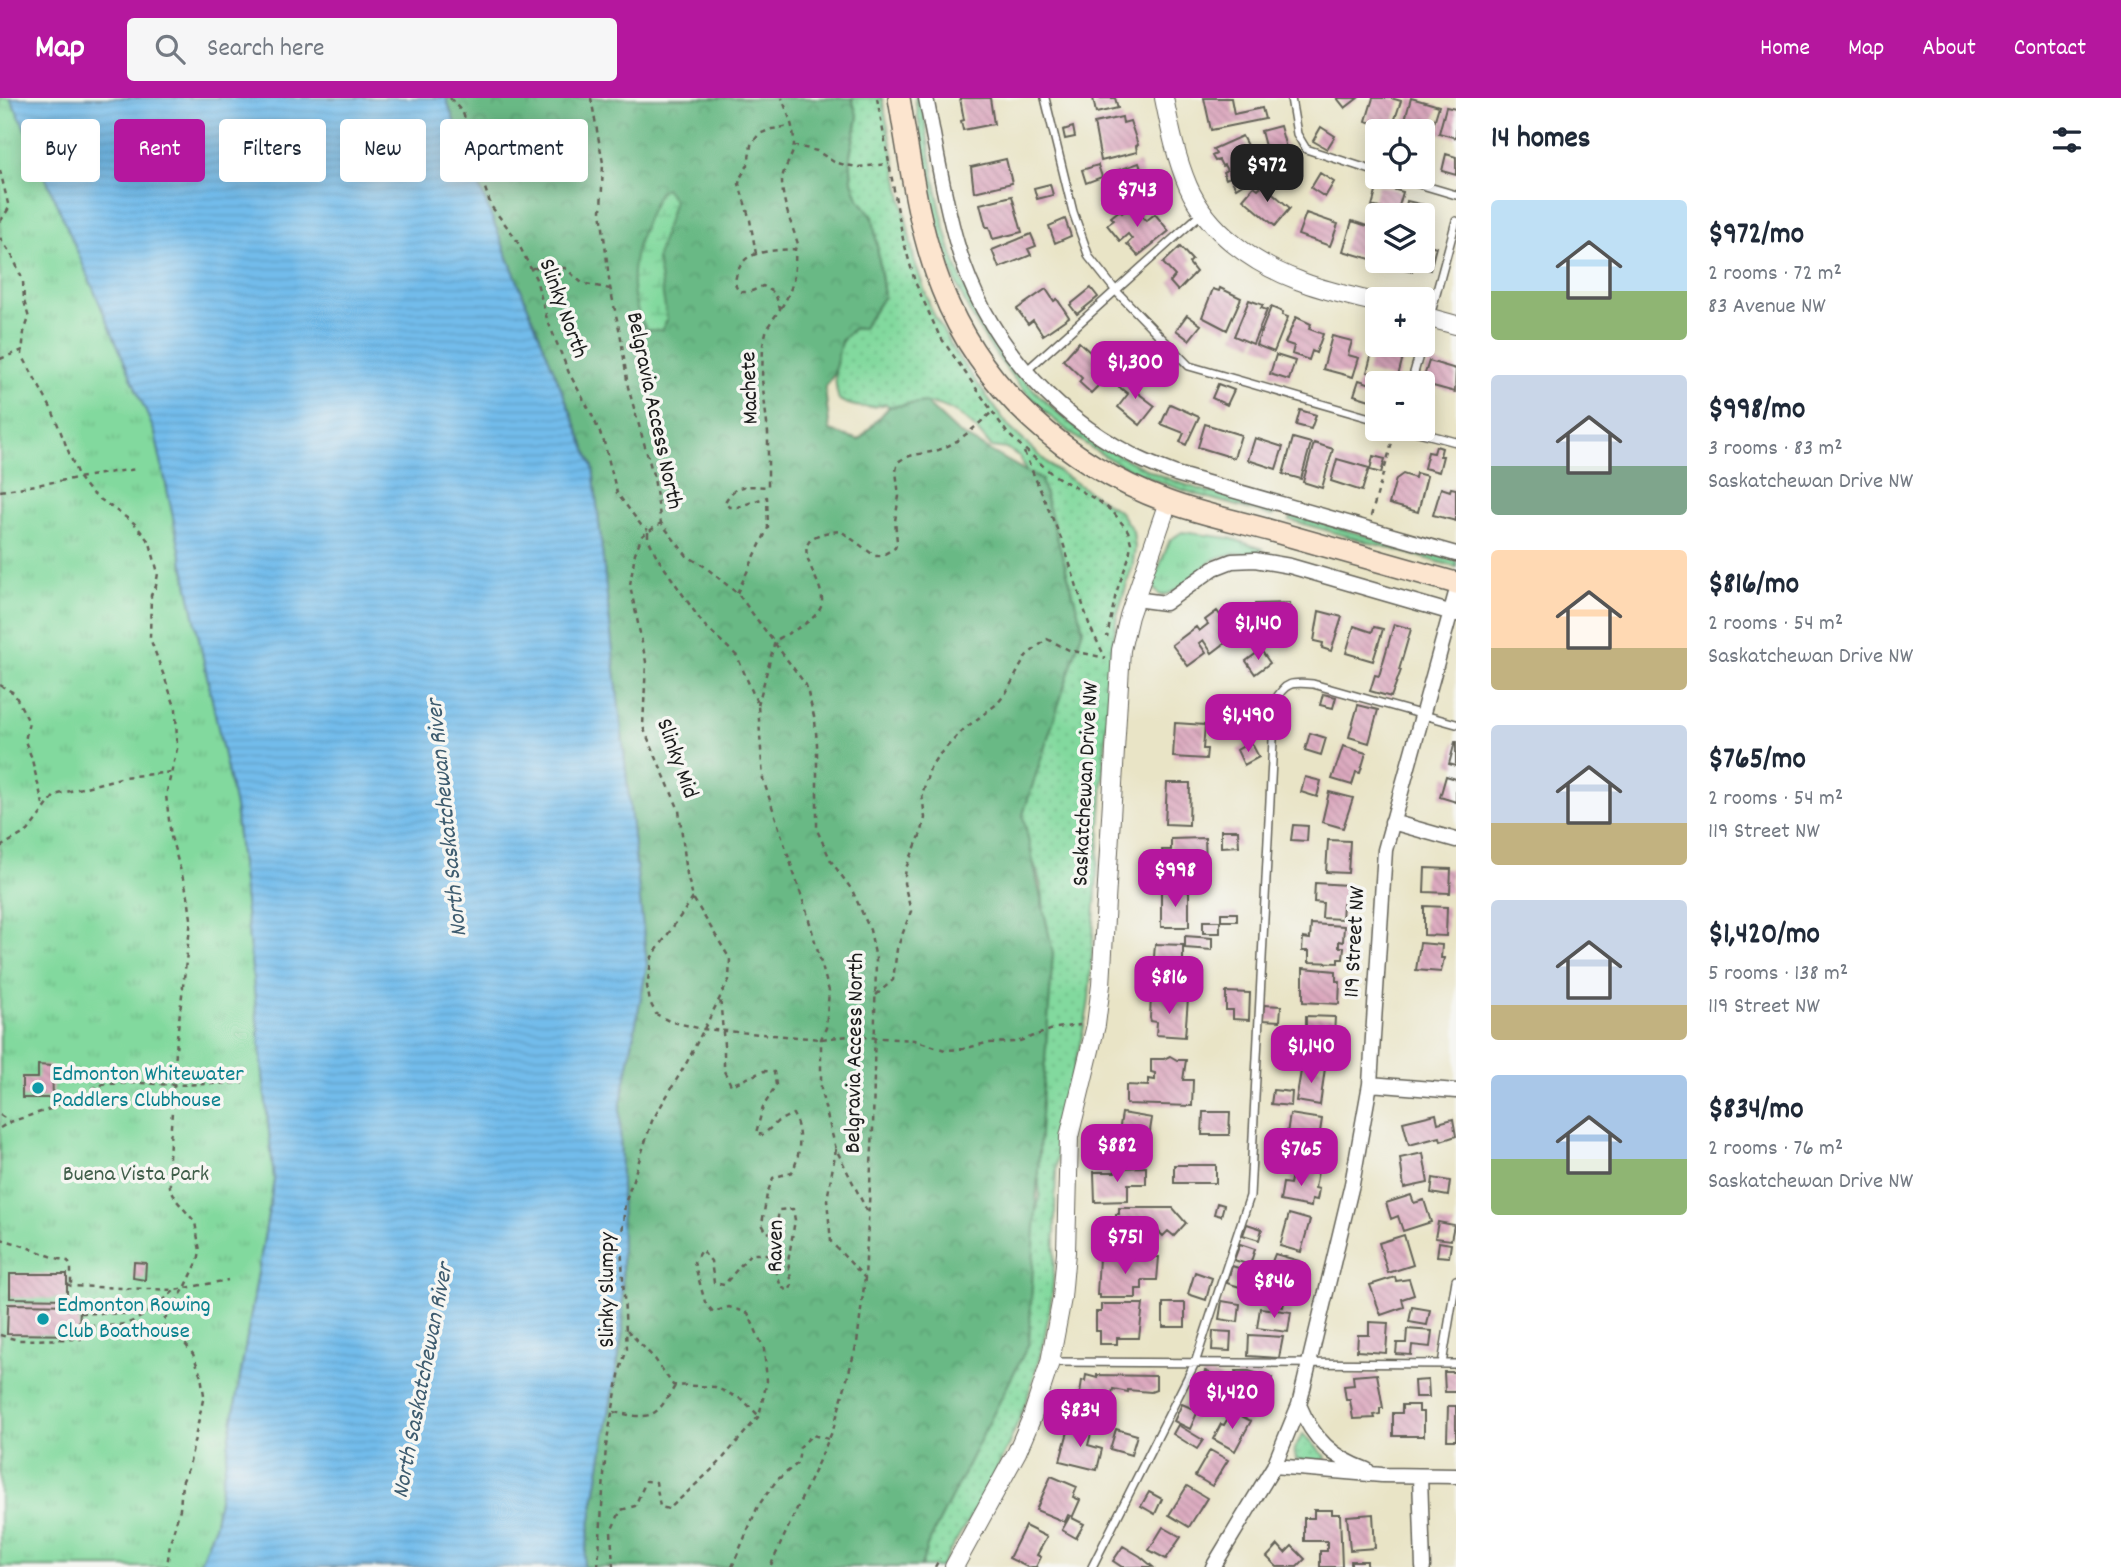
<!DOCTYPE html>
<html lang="en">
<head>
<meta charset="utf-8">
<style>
	:root { --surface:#fff; --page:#f6f6f7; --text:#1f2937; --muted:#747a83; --accent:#b5179e }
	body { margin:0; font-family:Dekko,sans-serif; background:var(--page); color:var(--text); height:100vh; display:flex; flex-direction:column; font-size:26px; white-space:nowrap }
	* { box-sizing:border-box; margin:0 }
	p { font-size:23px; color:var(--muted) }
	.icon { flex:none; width:38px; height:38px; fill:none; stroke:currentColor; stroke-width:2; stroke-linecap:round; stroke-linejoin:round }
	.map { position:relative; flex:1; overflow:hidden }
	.sheet { display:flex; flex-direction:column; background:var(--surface); width:665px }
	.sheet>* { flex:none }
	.guide { position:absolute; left:21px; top:21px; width:665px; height:63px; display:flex; gap:14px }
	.tools { position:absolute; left:1365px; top:21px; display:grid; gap:14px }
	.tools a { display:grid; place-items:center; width:70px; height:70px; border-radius:7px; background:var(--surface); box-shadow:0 4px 18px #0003; font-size:35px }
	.price { position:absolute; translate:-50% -60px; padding:0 16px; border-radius:14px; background:var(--accent); color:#fff; font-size:23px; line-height:46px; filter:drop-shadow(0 2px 4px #0008) }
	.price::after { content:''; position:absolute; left:50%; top:42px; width:21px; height:16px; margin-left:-10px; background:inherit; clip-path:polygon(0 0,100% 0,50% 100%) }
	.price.active { background:#222; color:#fff }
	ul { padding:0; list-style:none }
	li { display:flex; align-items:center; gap:21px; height:175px; padding:0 35px }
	li span { display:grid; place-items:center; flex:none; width:196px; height:140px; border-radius:7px; color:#555 }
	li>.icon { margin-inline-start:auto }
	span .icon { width:84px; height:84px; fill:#fffc; stroke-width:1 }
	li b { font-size:30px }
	h2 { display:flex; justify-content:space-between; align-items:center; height:84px; padding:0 35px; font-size:30px }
	.chip { padding:0 24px; border-radius:7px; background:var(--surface); box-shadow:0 4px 18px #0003; font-size:24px; line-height:63px }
	.chip.active { background:var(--accent); color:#fff }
	header { display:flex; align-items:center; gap:42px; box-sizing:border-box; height:98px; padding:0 35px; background:var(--accent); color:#fff }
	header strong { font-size:33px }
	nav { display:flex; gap:38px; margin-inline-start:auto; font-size:24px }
	.search { width:490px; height:63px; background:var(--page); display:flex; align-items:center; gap:18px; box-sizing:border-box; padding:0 24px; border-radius:7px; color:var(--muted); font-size:26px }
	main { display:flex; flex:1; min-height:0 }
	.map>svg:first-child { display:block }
	.grass { fill:url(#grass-dots); stroke:#4f7a5d; stroke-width:2 }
	.forest { fill:url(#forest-crowns); stroke:#426a50; stroke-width:2 }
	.wetland { fill:url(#wetland-marsh); stroke:#4f7a5d; stroke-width:2 }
	.park { fill:url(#park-tufts); stroke:#4f7a5d; stroke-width:2 }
	.water { fill:url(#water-rules); stroke:#476c84; stroke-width:2 }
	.building { fill:url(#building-back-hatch) }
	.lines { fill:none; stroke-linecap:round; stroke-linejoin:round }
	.service-casing { stroke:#646258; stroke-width:10 }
	.minor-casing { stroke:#646258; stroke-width:17 }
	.tertiary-casing { stroke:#646258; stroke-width:20 }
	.secondary-casing { stroke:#646258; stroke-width:24 }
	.path { stroke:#646258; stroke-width:2.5; stroke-dasharray:5 5; stroke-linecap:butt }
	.service { stroke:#fff; stroke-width:7 }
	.minor { stroke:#fff; stroke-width:14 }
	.tertiary { stroke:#fff; stroke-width:18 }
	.secondary { stroke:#fce5cf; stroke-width:21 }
	.culture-dot { fill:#0f9aa8; stroke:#f6f6f2; stroke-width:2.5 }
	.labels { text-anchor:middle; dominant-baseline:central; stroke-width:7; stroke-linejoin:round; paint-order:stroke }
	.street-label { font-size:23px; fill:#1c1c1c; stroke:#f6f6f2 }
	.culture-label { font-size:23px; fill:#0d838f; stroke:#f6f6f2; text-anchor:start }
	.park-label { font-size:23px; fill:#405e4a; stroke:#f6f6f2 }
	.water-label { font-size:24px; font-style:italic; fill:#3e5c6f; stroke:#f6f6f2 }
</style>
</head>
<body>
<header>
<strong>Map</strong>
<div class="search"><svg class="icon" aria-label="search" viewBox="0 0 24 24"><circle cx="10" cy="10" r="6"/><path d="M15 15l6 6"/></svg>Search here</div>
<nav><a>Home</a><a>Map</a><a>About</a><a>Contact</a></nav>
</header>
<main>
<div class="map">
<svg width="1456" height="1469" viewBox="0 0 1456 1469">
	<defs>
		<pattern id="grass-dots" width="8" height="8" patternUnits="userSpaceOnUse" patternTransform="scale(1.75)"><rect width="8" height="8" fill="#82d99e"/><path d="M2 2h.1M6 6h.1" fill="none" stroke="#70ba88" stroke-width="1.8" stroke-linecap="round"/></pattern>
		<pattern id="forest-crowns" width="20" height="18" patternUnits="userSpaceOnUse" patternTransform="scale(1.75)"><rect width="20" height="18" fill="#69b985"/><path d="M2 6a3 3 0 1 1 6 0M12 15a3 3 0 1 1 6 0" fill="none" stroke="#5a9e72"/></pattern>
		<pattern id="wetland-marsh" width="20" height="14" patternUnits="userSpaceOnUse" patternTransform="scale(1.75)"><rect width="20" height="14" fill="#82d99e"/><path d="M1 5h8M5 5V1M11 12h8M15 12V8" fill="none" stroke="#70ba88"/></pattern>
		<pattern id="park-tufts" width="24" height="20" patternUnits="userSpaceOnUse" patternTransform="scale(1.75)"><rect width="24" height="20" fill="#82d99e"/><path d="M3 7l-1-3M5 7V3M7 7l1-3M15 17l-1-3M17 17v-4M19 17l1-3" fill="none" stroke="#70ba88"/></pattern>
		<pattern id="water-rules" width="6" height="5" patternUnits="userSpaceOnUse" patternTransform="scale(1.75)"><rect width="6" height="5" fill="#72bceb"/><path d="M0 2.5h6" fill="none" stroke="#62a1c9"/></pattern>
		<pattern id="building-back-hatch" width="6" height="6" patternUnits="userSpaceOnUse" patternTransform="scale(1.75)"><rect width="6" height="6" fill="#dba8be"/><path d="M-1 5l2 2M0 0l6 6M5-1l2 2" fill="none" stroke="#bb90a3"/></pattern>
	</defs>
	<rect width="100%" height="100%" fill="#f6f6f2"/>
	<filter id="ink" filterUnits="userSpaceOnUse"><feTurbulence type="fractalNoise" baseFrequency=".0143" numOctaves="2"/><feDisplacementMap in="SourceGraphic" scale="14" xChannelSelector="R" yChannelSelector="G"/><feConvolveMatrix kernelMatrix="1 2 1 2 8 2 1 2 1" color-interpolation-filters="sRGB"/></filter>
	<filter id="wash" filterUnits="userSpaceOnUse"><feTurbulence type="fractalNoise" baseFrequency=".00686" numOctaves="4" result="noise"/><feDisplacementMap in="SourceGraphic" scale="28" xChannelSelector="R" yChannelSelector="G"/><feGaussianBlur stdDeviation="1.57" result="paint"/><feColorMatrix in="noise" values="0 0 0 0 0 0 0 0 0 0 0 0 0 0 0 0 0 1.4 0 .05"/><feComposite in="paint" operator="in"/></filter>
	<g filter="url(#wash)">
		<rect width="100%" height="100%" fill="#e9e4c6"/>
		<!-- grass -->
		<path class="grass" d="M852,0H882L914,161L931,211L956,256L1010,330L1052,369L1120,414L1133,433L1135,450L1133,466L1117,518L1111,559L1089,902C1083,948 1065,991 1059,1037C1052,1089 1058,1143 1052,1196C1044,1259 1023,1320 994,1377C978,1408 958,1438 941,1469H903L1032,1127L1040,1099L1037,1061V848C1039,838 1042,827 1043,816C1047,781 1024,743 1007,714L1030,398L1042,382L1026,373L1020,359L1008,351L991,349C975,327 952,305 923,305C912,304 900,308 889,309L886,306C868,311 855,310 839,302C834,287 833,257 842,243C851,228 871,211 884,198L873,119L858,100L852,83L850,57L858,21Z
			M915,0H921C930,50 936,103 951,152C982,253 1056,331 1152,374C1190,391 1233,400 1274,412L1275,416L1273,418C1224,404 1173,392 1127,370C1038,327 969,240 943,146C929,99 923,48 915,0Z
			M1292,417L1456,463V469L1290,422Z
			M1303,1336L1326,1359L1322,1365L1296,1361L1294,1351Z"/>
		<!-- forest -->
		<path class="forest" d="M446,0H852L858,20L850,57L852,83L858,100L873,119L884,198L863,230L853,231L841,243L834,276L825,290L830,333L859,342L889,309L925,304L957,334L1041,382L1083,531L1023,717L1053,855L1041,1017L1029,1245L927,1448L921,1469H583L623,1233L620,1010L647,867L593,369L464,51Z"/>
		<!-- wetland -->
		<path class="wetland" d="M665,90L674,102L657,159L667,222L662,232H647C619,187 637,137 660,93Z"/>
		<!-- park -->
		<path class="park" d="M0,0H10L18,15L131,258L155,335L235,708L274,1082L214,1430L198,1469H0Z
			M1182,434L1229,440L1263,451L1259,455C1244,455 1229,455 1215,461C1199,470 1178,498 1160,497L1154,491L1153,484L1170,442Z"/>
		<!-- water -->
		<path class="water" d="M10,0H446L464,51L593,369L647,867L620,1010L623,1233L583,1469H198L214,1430L274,1082L235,709L155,335L18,15Z"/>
		<g id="blocks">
			<!-- building -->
			<path class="building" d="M960,0H990L994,26L963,32L961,23L964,22Z
				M1093,0H1115L1118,10L1096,15Z
				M1204,0H1231L1234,16L1262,10L1265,21L1211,32Z
				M1337,0H1358L1345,10Z
				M1373,0H1391L1401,3L1391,33L1374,31V26L1366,23Z
				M1411,0L1439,8L1429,41L1423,39V33L1403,29Z
				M1446,9L1456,11V40L1439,35Z
				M1122,19L1123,25L1130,23L1138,47L1136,48L1137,54L1101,63L1094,25Z
				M1280,28L1288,57L1274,60L1267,56L1261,33Z
				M1073,29L1075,39L1065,41L1063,32Z
				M1321,29L1335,38L1327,51L1313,43Z
				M1242,38L1250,53L1253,51L1256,56L1252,58L1256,67L1262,63L1266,70L1246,80L1247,83L1236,90L1230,79L1226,81L1223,74L1227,72L1224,67L1222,68L1219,62L1215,63L1212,58L1216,56L1213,51Z
				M1446,56L1456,59V77L1442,73Z
				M1006,61L1012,85L974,94L971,69Z
				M1139,65L1143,76L1136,79L1142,94L1110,105L1104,86L1113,83L1110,75Z
				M1098,67L1102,79L1086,85L1082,72Z
				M1320,75L1334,84L1325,99L1311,90Z
				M1050,86L1053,97L1037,101L1034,90Z
				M1378,87L1403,94L1397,115L1372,108Z
				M1254,88L1258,91L1261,88L1268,91L1290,110L1275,128L1243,101Z
				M1012,98L1022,134L993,141L989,129H986L980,106Z
				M1407,103L1424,107L1421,117H1404Z
				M1132,107L1146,123L1155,116L1169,133L1138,158L1127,146L1132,141L1128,136L1120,143L1107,127L1114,122L1111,119L1120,112L1122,115Z
				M1306,115L1338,126L1330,148L1298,137Z
				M1065,121L1071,138L1055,145L1049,128Z
				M1352,123L1370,129L1371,126L1377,128V163L1343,153Z
				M1031,136L1036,148L1028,151L1031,157L999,170L992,152Z
				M1423,145L1436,149L1430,172L1413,167L1412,173L1389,167L1390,163H1423Z
				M1180,149L1192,162L1189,165L1196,174L1178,193L1170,184L1175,178L1163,165Z
				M1091,190L1098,199L1077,216L1070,207Z
				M1220,190L1241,200L1227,232L1202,219L1213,191L1219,193Z
				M1046,191L1054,203L1057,201L1069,219L1043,237L1033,222L1028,226L1017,211Z
				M1249,202L1263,207L1261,210L1267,212L1253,246L1234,238Z
				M1271,209L1283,214L1282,217L1288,219L1274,254L1256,247Z
				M1187,217L1201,227L1189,242L1176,232Z
				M1296,219L1311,226L1309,231L1323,236L1316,255L1312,253L1309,262L1292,256L1294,248L1285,245Z
				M1332,238L1352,243L1348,257L1359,260L1353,279L1323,271Z
				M1376,239L1377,247H1406L1397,282L1367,274Z
				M1079,244L1104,267L1097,275L1104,282L1091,295L1079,284L1082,280L1063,262Z
				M1276,257L1295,263L1289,282L1270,276Z
				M1429,263L1456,271L1455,294L1422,285Z
				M1129,275L1141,284L1134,292L1155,308L1140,327L1118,309L1128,296L1118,288Z
				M1359,282L1377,288L1373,303L1354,297Z
				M1218,286L1234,292L1227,307L1212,300Z
				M1423,296L1432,299L1427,316L1423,314Z
				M1170,306L1199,319L1186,347L1180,344L1184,335L1161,326Z
				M1300,312L1316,317L1311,331L1296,327Z
				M1205,326L1241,337L1234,360L1198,349Z
				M1255,340L1283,349L1276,371L1248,362Z
				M1293,340L1311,345L1301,381L1283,376Z
				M1314,345L1333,351L1322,390L1303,384Z
				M1436,348L1442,350L1440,358H1443L1439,374L1424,370L1428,354L1434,355Z
				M1373,358L1385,361L1381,375L1370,372Z
				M1337,361L1369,370L1362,393L1331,383Z
				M1416,375L1427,378L1418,414L1389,406L1396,381L1403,376L1415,380Z
				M1441,390L1450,393L1451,390L1456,391V423L1433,417Z
				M1290,505L1291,524L1275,525V540L1255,541V506Z
				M1217,513L1220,517L1226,513L1241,533L1212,555L1203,542L1199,545L1206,555L1188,568L1172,547L1196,529L1199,533L1208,526L1205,522Z
				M1319,513L1342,519L1331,553L1322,550L1323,545L1314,543Z
				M1394,526L1411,531L1399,572H1401L1391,599L1370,593L1375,577L1379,578Z
				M1354,528L1372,534L1374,529L1383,531L1373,563L1346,555Z
				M1261,552L1270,565L1255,576L1246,563Z
				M1323,596L1336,599L1333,610L1320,607Z
				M1358,607L1378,612L1369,645L1349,639Z
				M1175,625L1205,627L1203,651H1207L1206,661L1173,659Z
				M1310,635L1326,640L1321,657L1305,652Z
				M1251,644L1259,659L1244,667L1237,652Z
				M1455,644H1456V668L1449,666Z
				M1343,648L1366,655L1360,675L1356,674L1352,687L1332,681Z
				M1446,678L1456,681V704L1440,699Z
				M1305,679L1321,683L1317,699L1301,694Z
				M1167,685H1190L1189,727L1165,726Z
				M1329,694L1353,700L1343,730L1322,724Z
				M1293,727L1308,728L1307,743L1291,742Z
				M1221,732H1238L1239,748L1221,749Z
				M1205,740L1206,766H1201L1202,776L1163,778L1162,752H1171V741Z
				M1328,742L1350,743L1348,775L1326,774Z
				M1425,770L1451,771L1450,795L1424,794Z
				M1315,785L1347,787L1346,806H1343L1342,821L1322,820L1323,805L1314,804Z
				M1161,792L1189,793V829H1161Z
				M1424,808L1447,809L1446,838L1424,837Z
				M1221,815H1237V823H1221Z
				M1203,823H1220V835H1203Z
				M1311,826L1344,828L1343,844L1339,843V849H1344L1343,861H1338V865L1309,864V853H1302L1303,840L1310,841Z
				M1185,838L1212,840V852L1185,850Z
				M1420,845L1442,847L1441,860H1444L1441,874L1416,872Z
				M1155,846L1183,847V883L1158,882V873H1153Z
				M1303,870L1336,873V883H1340L1339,906L1303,904Z
				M1226,894L1250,895L1249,922L1233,921V912H1226Z
				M1151,898L1188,901L1185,939L1156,937L1157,924L1151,923L1150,920Z
				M1264,907L1281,908L1280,923L1263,922Z
				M1306,918L1335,919L1334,937L1329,936L1328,949L1306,948Z
				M1170,958L1177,962H1186L1183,982H1193L1192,1008L1126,1006V987L1148,988V981L1155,982V975L1151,974V961H1164Z
				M38,967L52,968L53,1000H22V980H38Z
				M1302,967L1325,970L1320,1007L1296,1003Z
				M1273,992L1292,994L1291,1008L1271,1006Z
				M1203,1014H1230L1229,1037H1202Z
				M1122,1015L1152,1020L1146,1058L1116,1053Z
				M1290,1016L1322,1021L1316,1060L1284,1055Z
				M1436,1016L1438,1025L1453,1021L1456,1038L1441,1043L1440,1039L1409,1047L1403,1024Z
				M1423,1055L1428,1085L1404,1090L1400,1060Z
				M1174,1067H1216V1085H1174Z
				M1146,1069V1086H1128V1103L1095,1104L1094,1074H1115V1070Z
				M1301,1069L1318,1073L1315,1090L1319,1091L1317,1102L1312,1101L1311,1109L1280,1103L1283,1085L1290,1086L1293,1072L1300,1073Z
				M1433,1080L1450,1083L1448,1098L1431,1095Z
				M1411,1097L1414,1105L1424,1102L1431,1124L1403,1133L1398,1118L1391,1121L1386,1105Z
				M1217,1105L1224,1107L1221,1118L1214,1116Z
				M1119,1110H1173L1186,1125L1174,1138L1168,1133L1163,1138L1158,1133H1152V1138H1143V1147H1119L1117,1135H1111V1124H1116V1116H1119Z
				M1289,1116L1310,1122L1301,1154L1280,1148Z
				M1438,1124L1454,1127L1451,1142L1435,1140Z
				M1247,1126L1262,1131L1259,1142L1243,1137Z
				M1404,1137L1413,1167L1388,1175L1379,1145Z
				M1439,1144L1451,1146L1449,1159L1437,1158Z
				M1240,1146L1255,1151L1250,1167L1234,1162Z
				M1275,1156L1299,1163L1295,1182L1268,1174Z
				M1099,1159H1159L1157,1182H1142V1191H1136V1200H1100V1197H1097Z
				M134,1164L146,1165L145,1182L133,1180Z
				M1232,1168L1248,1173L1243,1190L1227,1185Z
				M1195,1174L1212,1180L1206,1202L1188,1196Z
				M10,1176H67V1201L10,1200Z
				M1264,1177L1293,1186L1289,1202L1285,1201L1283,1209L1256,1201Z
				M1395,1179L1396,1183L1409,1181L1414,1197L1402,1201L1404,1209L1381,1217L1370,1187Z
				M1222,1203L1240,1206L1238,1224L1219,1221Z
				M1163,1205H1185V1229H1163Z
				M8,1206L80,1207L79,1237L7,1236Z
				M1101,1206H1143L1139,1240H1117V1246H1100V1233H1096V1214H1101Z
				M1412,1209L1430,1212L1427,1227L1409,1224Z
				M1260,1210L1291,1214L1288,1234L1257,1230Z
				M1369,1224L1388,1225L1386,1255L1357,1253L1358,1237H1369Z
				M1407,1231L1432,1233L1430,1249L1412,1247L1411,1257L1396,1256L1397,1245H1406Z
				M1213,1233L1231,1234L1230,1253L1212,1252Z
				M1249,1237L1283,1239L1279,1260L1248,1258Z
				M1205,1273L1222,1280L1212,1303L1194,1296Z
				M1236,1273H1249L1272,1280L1262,1315L1248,1311L1251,1301L1242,1299L1246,1285H1236Z
				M1444,1274H1456V1294H1445Z
				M1377,1276L1383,1310H1380V1316L1374,1317L1375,1320L1353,1321L1350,1302H1346L1344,1288L1354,1287L1353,1278Z
				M1086,1277L1097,1280V1277L1156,1278V1292L1151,1294L1128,1292V1294L1113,1291L1110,1304L1080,1296L1082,1282L1085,1283Z
				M1428,1282L1429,1299H1415L1414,1283Z
				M1182,1306L1198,1313L1190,1331L1174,1323Z
				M1402,1307H1419V1314H1424V1338H1393V1315H1402Z
				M1448,1308H1456V1342H1447Z
				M1232,1313L1251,1323L1235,1353L1213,1341L1221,1326L1224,1327Z
				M1070,1326L1092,1332L1088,1347L1102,1351L1097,1372L1060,1363Z
				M1178,1327L1203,1342L1197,1351L1173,1336Z
				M1116,1331L1137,1337L1131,1357L1110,1351Z
				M1210,1352L1228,1362L1212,1388L1195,1378Z
				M1051,1378L1077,1389L1073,1399L1080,1402L1072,1420L1084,1426L1076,1440L1062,1432L1070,1418L1068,1417L1065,1424L1036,1412Z
				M1187,1388L1207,1400L1189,1429L1169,1417Z
				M1149,1394L1162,1401L1155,1416L1141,1408Z
				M1314,1412H1332V1416H1340L1342,1469H1320V1453H1327V1443H1304V1420H1314Z
				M1373,1416L1375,1450L1350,1452L1347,1418Z
				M1025,1428L1047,1439L1037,1457L1041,1459L1036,1469H1027L1009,1460Z
				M1163,1429L1181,1439L1166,1461L1149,1452Z
				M1278,1447L1285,1455L1292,1448L1305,1461L1297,1469H1277L1267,1459Z
				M1123,1448L1140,1458L1153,1469H1122L1113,1463Z
				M1351,1463H1367V1469H1351Z"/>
		</g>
	</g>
	<g filter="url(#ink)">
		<use href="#blocks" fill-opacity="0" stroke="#646258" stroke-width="2"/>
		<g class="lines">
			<!-- service casing -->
			<g class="service-casing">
				<path id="service" d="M1045,0L1073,114L1089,159L1116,193L1189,268L1377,322
					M1291,0L1297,36L1306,51L1377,74
					M1395,79L1456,97
					M1423,244L1456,123
					M1026,273L1202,115
					M1411,285L1422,247
					M1407,331L1456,344
					M1051,1264L1456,1266
					M1442,1266L1456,1182
					M1092,1469L1195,1265L1250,1098L1275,603C1285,584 1292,584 1313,586L1456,626"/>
			</g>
			<!-- minor casing -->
			<g class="minor-casing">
				<path id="minor" d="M926,0C936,49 943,98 957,146C983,237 1048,314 1132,357C1146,365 1162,370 1176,376L1456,456
					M1135,501L1165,505L1214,470L1232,463L1255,462L1290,468L1456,516
					M1392,724L1456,742
					M1370,986L1456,993
					M1299,1307C1313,1341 1333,1360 1367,1372
					M1274,1368L1382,1377L1456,1378
					M1420,1378L1423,1469
					M1213,1469L1274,1368L1299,1307L1352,1086L1370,986L1385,752L1456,495"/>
			</g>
			<!-- tertiary casing -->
			<g class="tertiary-casing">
				<path id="tertiary" d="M1164,0C1170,30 1176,60 1188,88C1208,134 1254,166 1300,183C1324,193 1352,198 1377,205
					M1423,218L1456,227
					M954,1469L1017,1354L1032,1319L1050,1264L1062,1200L1066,1154L1069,1039L1096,927L1101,887L1121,552L1129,518L1168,404"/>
			</g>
			<!-- secondary casing -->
			<g class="secondary-casing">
				<path id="secondary" d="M899,0C910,64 918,130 942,191C981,291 1067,366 1166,403C1200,416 1237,423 1272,433C1334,451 1395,468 1456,485"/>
			</g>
			<!-- path -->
			<path class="path" d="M450,0L463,15L474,47L482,60V81L491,108L515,139L536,181L547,221L569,275L591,315L604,344L617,395L641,427L648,432
				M591,0L603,65L601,113L610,189L621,240L628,289L654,380L661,425L687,458L704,468L738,496L806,587L815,622L817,646V732L831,763L852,792L870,832L876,861L873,1031L865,1180L857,1245L833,1332L770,1469
				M877,0L903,141L915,184L939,237L1008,336L1052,376L1100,404L1113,414L1128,433L1131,445L1129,459L1116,495L1107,539
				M793,47L817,53L834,64L845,67L858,69L889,66
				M0,72L9,110L0,124
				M0,140L13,159L23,183L24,203L29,220L24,234L22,257L52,312L79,380L90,394L134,425L150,445L158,475L156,488L151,497L150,540L176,611L177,651L166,697L171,739L188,798L191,821L177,939L169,1058L170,1089L177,1103L195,1124L200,1153L198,1163L185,1190L164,1222L165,1231L182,1242L193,1256L201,1278L204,1297L189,1368L182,1385L180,1411L170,1445L167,1469
				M756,156L750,122L739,86L740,80L748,67L751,47L759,36L772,31L791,28
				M532,170H565L582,185L610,191
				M781,210C794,190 796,174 795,151
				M0,261L23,252
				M1024,354L1063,445L1090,529L1105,559
				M0,393L113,374L138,371
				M1371,418L1396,331
				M648,434V440L657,459L703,526L737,558L758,607L763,681L807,815L829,893L826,930L821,941V994L836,1051L867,1113
				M737,495L768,430L767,399L738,409H729L725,404C735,385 749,388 768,389V335L762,281L763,247L767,230L780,211L775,195L763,188C758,190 752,194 747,194C727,196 737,168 746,161C759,152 779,152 795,151L798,146C792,127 782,104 782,83C782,73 790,63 793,53C797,36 788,16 782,0
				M0,587L14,595L29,624L25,643L31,658L44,710
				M758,607L775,543C789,534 811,526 820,511C834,485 769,437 841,433L875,458H881L895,450L897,444L895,423L899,398L896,373L898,364C911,354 926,357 941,351C961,343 976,328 992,314
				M0,749L28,733L55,697L124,679L173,674
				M693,800L652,859L647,888L650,904L656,916L669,923L702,931L821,941L848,938L914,942L945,952L963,951L986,945L1017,944L1056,930L1080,927
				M876,897L893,882L897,851L911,813L904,785L906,770L922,733L925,720L922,697L930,670L937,659L964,631L997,606L1006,595L1026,558L1047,541L1069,552L1106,560
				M0,1017L9,1023
				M0,1030L10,1024L50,1011L85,993L104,986L140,985L174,987L243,985
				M836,1051L827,1102L831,1144L865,1180
				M0,1141C24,1146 44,1158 68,1163L71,1169V1188
				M67,1186L71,1188L175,1192L228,1182
				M80,1215L143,1216
				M79,1228C94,1227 110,1229 124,1226C144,1221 160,1205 175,1192
				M627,1232L655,1261L673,1287L715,1289L743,1302L759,1318
				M0,1237L18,1242L81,1241L82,1227
				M614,1314C651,1322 655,1321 675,1288
				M598,1469L606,1348L620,1272L627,1251L621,1146L625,1106L652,1023L687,964L729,882L730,861L693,800L687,776L679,712L643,629L646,564L630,487L635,455L642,438L661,425
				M613,1469L611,1433L621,1412L635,1408L646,1383L656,1384L660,1409L669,1411L718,1366L759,1318L767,1283L764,1251L748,1215L729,1209L713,1214L705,1204L694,1164L701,1152L711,1163L714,1185L724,1187L750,1156H767L775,1170L781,1189L789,1193L792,1187L788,1164L795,1122L793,1111L779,1112L776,1133L767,1135L762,1126L767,1096L773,1080L792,1074C801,1057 802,1034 793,1016L778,1023L763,1037L756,1035L763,1009L776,987L774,974L764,973L731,987L724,973V947L720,898
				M732,1469L758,1408L777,1382L798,1365L800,1349L812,1337L829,1341
				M935,1469L940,1460"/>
			<!-- service -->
			<use href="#service" class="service"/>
			<!-- minor -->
			<use href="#minor" class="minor"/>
			<!-- tertiary -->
			<use href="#tertiary" class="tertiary"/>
			<!-- secondary -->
			<use href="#secondary" class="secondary"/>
		</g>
	</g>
	<!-- markers -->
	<g class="culture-dot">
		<circle cx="38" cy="990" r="7"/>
		<circle cx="43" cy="1221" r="7"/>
	</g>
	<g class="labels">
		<!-- street labels -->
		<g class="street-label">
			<text transform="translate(562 211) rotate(70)">Slinky North</text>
			<text transform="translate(751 290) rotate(-92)">Machete</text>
			<text transform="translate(653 313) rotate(78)">Belgravia Access North</text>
			<text transform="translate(676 661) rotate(70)">Slinky Mid</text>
			<text transform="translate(1087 686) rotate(-87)">Saskatchewan Drive NW</text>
			<text transform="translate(1356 844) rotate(-87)">119 Street NW</text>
			<text transform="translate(856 955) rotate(-89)">Belgravia Access North</text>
			<text transform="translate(777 1148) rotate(-89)">Raven</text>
			<text transform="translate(608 1192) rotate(-90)">Slinky Slumpy</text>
		</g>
		<!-- culture labels -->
		<g class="culture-label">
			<text x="52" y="977">Edmonton Whitewater<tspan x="52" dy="26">Paddlers Clubhouse</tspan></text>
			<text x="57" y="1208">Edmonton Rowing<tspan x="57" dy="26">Club Boathouse</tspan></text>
		</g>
		<!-- park labels -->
		<g class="park-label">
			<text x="136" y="1077">Buena Vista Park</text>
		</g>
		<!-- water labels -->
		<g class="water-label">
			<text transform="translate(448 720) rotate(-96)">North Saskatchewan River</text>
			<text transform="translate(424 1283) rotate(-79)">North Saskatchewan River</text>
		</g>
	</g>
</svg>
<div class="tools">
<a><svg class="icon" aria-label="locate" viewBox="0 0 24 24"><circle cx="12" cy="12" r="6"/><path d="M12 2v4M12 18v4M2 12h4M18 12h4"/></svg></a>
<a><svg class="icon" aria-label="layers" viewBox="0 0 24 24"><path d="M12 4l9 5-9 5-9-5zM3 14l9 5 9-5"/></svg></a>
<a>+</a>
<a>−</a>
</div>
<b class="price active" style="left:1267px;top:106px">$972</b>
<b class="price" style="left:1137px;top:131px">$743</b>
<b class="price" style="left:1135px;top:303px">$1,300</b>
<b class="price" style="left:1258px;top:564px">$1,140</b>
<b class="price" style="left:1248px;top:656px">$1,490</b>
<b class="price" style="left:1175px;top:811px">$998</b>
<b class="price" style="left:1169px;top:918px">$816</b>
<b class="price" style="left:1311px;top:987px">$1,140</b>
<b class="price" style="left:1117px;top:1086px">$882</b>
<b class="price" style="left:1301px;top:1090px">$765</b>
<b class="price" style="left:1125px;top:1178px">$751</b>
<b class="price" style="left:1274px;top:1222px">$846</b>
<b class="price" style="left:1232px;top:1333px">$1,420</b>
<b class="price" style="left:1080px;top:1351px">$834</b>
<div class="guide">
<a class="chip">Buy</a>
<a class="chip active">Rent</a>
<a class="chip">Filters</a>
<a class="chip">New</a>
<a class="chip">Apartment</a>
</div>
</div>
<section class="sheet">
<h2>14 homes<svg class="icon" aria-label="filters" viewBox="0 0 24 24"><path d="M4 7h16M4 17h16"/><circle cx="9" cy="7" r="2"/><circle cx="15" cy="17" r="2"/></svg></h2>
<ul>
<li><span style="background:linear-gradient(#bfe0f5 65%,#8fb573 0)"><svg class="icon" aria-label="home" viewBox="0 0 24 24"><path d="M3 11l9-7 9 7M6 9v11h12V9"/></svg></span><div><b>$972/mo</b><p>2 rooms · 72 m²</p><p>83 Avenue NW</p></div></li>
<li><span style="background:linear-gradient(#c9d6e8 65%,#7fa58c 0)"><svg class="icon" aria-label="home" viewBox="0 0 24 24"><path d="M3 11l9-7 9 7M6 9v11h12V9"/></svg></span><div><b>$998/mo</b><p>3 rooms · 83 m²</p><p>Saskatchewan Drive NW</p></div></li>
<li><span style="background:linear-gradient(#ffd9b3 70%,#c2b280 0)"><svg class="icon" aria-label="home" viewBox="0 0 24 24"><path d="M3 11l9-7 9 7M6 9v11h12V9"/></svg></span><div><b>$816/mo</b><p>2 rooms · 54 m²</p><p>Saskatchewan Drive NW</p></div></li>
<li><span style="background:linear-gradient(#c9d6e8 70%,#c2b280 0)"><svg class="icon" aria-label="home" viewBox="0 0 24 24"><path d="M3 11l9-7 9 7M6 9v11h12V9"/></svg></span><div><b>$765/mo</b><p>2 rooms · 54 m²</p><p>119 Street NW</p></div></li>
<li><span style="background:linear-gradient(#c9d6e8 75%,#c2b280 0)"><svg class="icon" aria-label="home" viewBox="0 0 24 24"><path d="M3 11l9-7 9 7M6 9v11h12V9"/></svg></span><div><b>$1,420/mo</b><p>5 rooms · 138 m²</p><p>119 Street NW</p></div></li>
<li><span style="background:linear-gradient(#a9c7e8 60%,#8fb573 0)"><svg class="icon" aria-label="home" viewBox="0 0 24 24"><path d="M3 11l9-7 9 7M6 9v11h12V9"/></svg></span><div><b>$834/mo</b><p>2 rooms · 76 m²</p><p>Saskatchewan Drive NW</p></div></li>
</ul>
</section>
</main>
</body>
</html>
